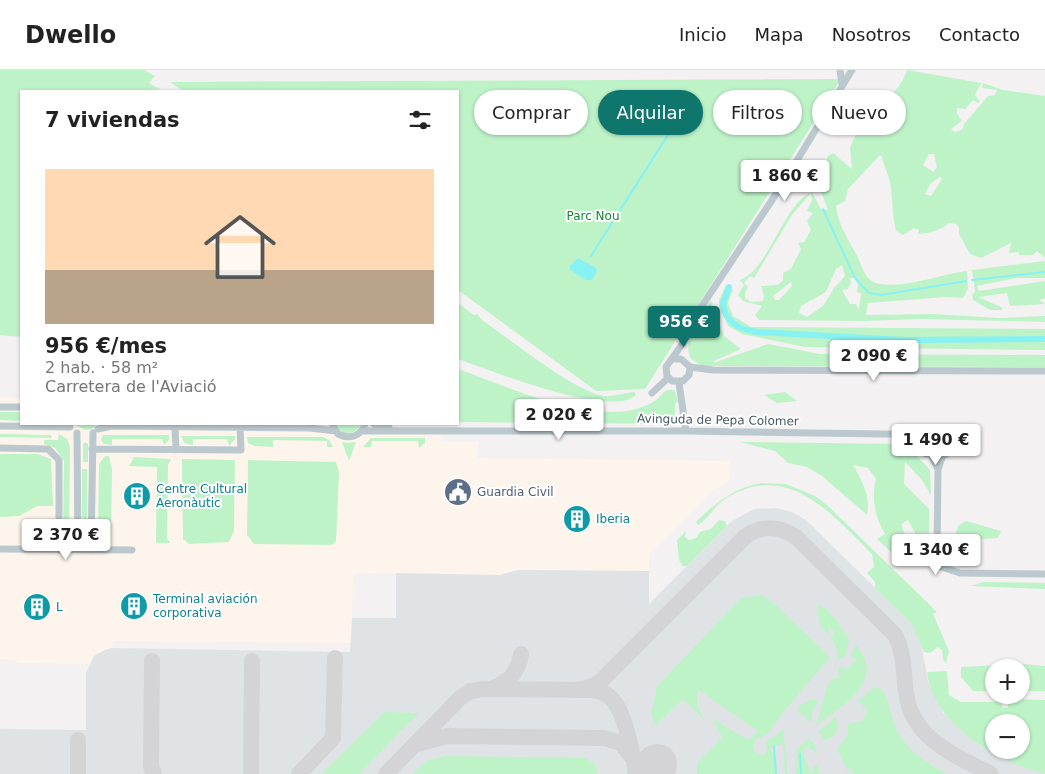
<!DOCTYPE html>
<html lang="es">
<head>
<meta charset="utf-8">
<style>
	:root { --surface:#fff; --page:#f6f6f6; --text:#222; --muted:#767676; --line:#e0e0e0; --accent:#0f766e }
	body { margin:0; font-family:"DejaVu Sans",sans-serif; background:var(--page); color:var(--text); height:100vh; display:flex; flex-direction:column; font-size:19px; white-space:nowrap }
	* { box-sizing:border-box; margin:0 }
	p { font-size:16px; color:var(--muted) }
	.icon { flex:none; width:28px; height:28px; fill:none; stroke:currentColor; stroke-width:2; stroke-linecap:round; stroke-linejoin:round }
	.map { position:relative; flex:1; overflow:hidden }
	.drawer { position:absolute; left:20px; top:20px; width:439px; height:335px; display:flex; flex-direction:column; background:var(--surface); border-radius:0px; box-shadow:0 1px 4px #0004 }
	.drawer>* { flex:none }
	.guide { position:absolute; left:474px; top:20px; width:475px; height:45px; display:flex; gap:10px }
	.tools { position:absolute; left:985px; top:589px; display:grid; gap:10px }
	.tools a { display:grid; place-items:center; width:45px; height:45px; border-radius:50%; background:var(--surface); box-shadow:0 1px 4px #0004; font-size:25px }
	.price { position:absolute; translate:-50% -42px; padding:0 11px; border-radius:5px; background:#fff; color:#222; font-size:16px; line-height:32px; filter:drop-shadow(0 1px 2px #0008) }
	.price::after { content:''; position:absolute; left:50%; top:30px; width:15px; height:11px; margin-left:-8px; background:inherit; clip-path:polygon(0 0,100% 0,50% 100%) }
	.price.on { background:var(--accent); color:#fff }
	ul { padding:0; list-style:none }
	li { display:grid; align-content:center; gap:10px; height:265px; padding:0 25px }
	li+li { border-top:1px solid var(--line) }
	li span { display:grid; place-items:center; height:155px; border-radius:0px; color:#555 }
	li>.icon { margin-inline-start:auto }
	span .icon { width:90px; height:90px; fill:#fffc; stroke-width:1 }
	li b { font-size:21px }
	h2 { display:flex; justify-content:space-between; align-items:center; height:60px; padding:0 25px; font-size:21px }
	.pill { padding:0 18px; border-radius:22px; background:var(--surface); box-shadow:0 1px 4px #0004; font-size:18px; line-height:45px }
	.pill.on { background:var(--accent); color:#fff }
	header { display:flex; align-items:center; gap:30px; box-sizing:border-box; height:70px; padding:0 25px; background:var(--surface); border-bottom:1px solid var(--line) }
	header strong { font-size:24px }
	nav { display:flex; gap:28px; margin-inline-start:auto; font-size:18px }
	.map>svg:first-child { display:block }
	.commercial { fill:#fdf5eb }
	.airport { fill:#e0e3e6 }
	.green { fill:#bef3c8; fill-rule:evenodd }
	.water { fill:#88f1f2 }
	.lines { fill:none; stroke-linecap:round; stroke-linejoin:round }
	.stream { stroke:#88f1f2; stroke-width:2 }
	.canal { stroke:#88f1f2; stroke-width:6 }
	.taxiway { stroke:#d4d4d7; stroke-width:16 }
	.runway { stroke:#d4d4d7; stroke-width:40 }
	.minor { stroke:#bbc9ce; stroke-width:7 }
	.labels { text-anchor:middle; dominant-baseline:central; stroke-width:4; stroke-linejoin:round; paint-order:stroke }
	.park-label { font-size:12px; fill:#118836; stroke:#fff }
	.street-label { font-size:12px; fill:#475960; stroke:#fff }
	.culture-label { font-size:12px; fill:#0d838f; stroke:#fff; text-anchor:start }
	.service-label { font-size:12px; fill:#4e5e75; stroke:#fff; text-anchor:start }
</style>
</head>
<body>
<header>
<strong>Dwello</strong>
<nav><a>Inicio</a><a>Mapa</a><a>Nosotros</a><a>Contacto</a></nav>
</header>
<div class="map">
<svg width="1045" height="704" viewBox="0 0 1045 704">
	<rect width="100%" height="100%" fill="#f4f1f2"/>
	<!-- commercial -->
	<path class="commercial" d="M0,327L21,328V354H385L394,360L441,359V372H478V388L730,391L729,411L712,421L649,484V501L518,500L499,505L357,503L353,507L351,573L114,571L111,578L94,586L89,594L17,593V590L0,589Z"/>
	<!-- airport -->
	<path class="airport" d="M776,438L792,442L806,450L912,554L921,572L928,611L943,643L1005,688L1045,704H0V659L86,660V603L94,586L103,581L111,578L350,582L352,548H396V503L499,505L518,500L649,501V534L732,451L754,439Z"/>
	<!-- green -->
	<path class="green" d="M0,0H144L155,6L149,13L163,21H21V267L0,265Z
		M907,0L981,13L975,25L980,31L978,33L973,30L965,39L957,38V44L962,51L951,59L955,62L962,60L964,54L988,26L995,25L997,20L982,18L983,13L1003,20L1045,26V188L1037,181L1033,185H1020L1018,182L1009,183L1011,173L981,188L970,184L959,164V158L956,154L949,153C940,161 929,163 918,164L919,160L914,158L903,165L896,161C892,145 893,129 890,113C889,104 884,98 882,87L880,85L848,119L845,131L836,136C838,153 847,168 855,182C861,192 861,200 869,209C887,225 944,203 967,201L968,219L963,228L946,227L868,233L866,245L932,244L999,248L1045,246V252L918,249L865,251L759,250L755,245L762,236L743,231L738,225L744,215L740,210C769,200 784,132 812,122L821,139L828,140L816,108C819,100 826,95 828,86L833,83L852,99L850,78L860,54L865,55L864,47L861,44L846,42L851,34C879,33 897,29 907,0ZM929,84H934L937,97L933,102L923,95ZM940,107L942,109L931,126L925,124L930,114ZM811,123L812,130L807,141L813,143L807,151L811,160L804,172L798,173L801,179L791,199L783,203V211L777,215L761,216L764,226L763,231L751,232L745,228V222L748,217L744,213L750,206L754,208L792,145ZM842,195L845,206L834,218L823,236L807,247L799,243L801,236L826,222L836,199ZM850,208H855L858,215L857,222L861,223L859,240L856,234H850L842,220L848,219L851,213ZM791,212L792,216L779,230H775L773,226Z
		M841,9L645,319L596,321L458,220V21H183L170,12Z
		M1045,191V208H1016L977,216L979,221L1045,211V228L1039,230L1045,234L1010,236L1007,223L978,227L1003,238L1001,240H990L973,230L972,225L975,221L972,200Z
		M726,215L733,220L728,233L733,246L751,257L1045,259V280L805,277L742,264L728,256L719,236V230Z
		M711,230L713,234L703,252L704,262L708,261L714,241L724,266L741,279L714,291L713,293L768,274L820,284L1045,285V297L702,296L691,289C681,269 701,246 711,230Z
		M458,233L474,245L477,244L482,250C510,269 575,322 604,326C615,327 625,322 635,322L636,325C612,349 489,300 458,289Z
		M458,299C507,316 560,342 612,342C625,342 642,339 653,332C661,328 664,316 675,321L678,332L675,333V352L671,354L458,352Z
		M785,322L797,331L777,333L764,325Z
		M0,342H21V351L0,350Z
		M74,354H97L92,359L85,360Z
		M335,354H361C355,366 341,366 335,354Z
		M0,364L51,365L52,368L0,367Z
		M59,364L67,369L70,376L69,464H73V471L69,475L63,471L64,391L55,378L44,374V370H58Z
		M103,365H169V370L164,375L162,369H112V375L104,374L101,370Z
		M181,366H235V369L229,376L227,369H193V375L184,373Z
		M247,367H323L329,370L333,377H327V371L273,370V377L254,376L248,373Z
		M371,368H425V373L419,378L418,371H372L371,377H363Z
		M85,372L88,374V392H83V374Z
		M342,372L348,373L356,372L349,391Z
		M740,372L904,374C906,375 927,396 930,400L931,425L922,410L905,392L904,414L929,439V479L917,466L908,450L901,454L908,472L925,494L907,488L910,481L900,472L891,482L877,469L885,464C875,447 871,429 876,409L868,398L853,395C862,411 871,426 867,445L822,406L807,397L788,393L775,381Z
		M0,384H38L51,389L53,436H37L19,446L0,447Z
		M105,386H109L112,399L111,473H105L98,465L99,394Z
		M134,387L171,389L168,395L167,468L170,473H156L157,397L129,396Z
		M182,389L235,390L234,461L229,472L189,474L183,469Z
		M248,390L336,392L339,402L336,471L332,475L254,474L247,465Z
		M82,399H87V457H85L82,446Z
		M761,413L786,414L815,426L827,435L937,542L933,544L949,581L946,593L943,589L942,580L938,577L930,583L924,582L912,554L875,518V512L867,503L874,497L872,484C832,445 790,391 728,427C713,436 711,447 698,455L696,452C715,433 734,418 761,413Z
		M719,450L725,451L727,456L687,496H683L679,490L677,470L686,461L685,467L689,470L696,468L700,462L711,459Z
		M966,451L1001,461L998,468L981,469L955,466L958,456Z
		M983,512L1045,513V519L971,516Z
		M762,525L778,537L830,587L786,639L769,662L762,667L756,668L753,676L755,682L764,686L767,681L766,672L783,660L788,704H785L783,674L774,676L770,680L775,686L776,704H697V693L722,667L713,649L748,670L758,661L697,619V635L704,650L683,629L656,655L651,645L657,616L741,528Z
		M819,534L830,542L849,568L846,585L837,591L838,582L831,567L835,562L829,557V564C817,557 819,547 817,535Z
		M856,575C888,612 842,635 816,656L827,616L833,608H840L838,599L841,596L845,601L856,589L850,586Z
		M1023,594L1045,596V621H1021V598H994V621H973L961,607V597Z
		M947,601L949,625L961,632H1002V638H1008V629L1045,630V704C998,691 933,656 927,602ZM994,652H1021V680H994Z
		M874,618H880C890,629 890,645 896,658C905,679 927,694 947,704H854L850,696L848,702L837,679L847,666L848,654L862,651L868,641L858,630Z
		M811,630H818L812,643V653L798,642L799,635Z
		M385,642L419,643L359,704H321Z
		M836,647C840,658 837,668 824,670L819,661Z
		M809,668L814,673L817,683L807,676L804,681L805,691L808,694L810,702L814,700L813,696L817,695L820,704H796L797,679Z
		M446,686L585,688L595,694L598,704H412L428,690Z"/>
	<!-- water -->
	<path class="water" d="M671,58L673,59L591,188L589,187Z
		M578,188L596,198L597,201L592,210H586L570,200V196Z"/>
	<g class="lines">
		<!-- stream -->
		<path class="stream" d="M823,139L855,208L869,223L881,225L966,211
			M972,210L1045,202
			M774,676L776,704
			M800,684L801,704"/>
		<!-- canal -->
		<path class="canal" d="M729,217L723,233C725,253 739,259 757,262L903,270L1045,269"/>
		<!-- taxiway -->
		<path class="taxiway" d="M152,591L151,697L154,704
			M493,618C509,613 519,600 521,584
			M578,620L593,616L602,610L746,466C762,455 780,456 796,467L895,565C905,583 903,603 906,622C911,668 954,685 991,704
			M78,670V704
			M418,674L447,666L604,668L621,673L632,687
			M251,704L252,591
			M299,704L333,668L335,588
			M386,704L460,628L471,621L483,619L592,620C601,621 610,625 615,633C625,646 634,687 636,704"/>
		<!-- runway -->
		<path class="runway" d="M647,704L657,694"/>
		<!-- minor -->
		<path class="minor" d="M840,0L842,14
			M673,289H681L690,297L689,305L683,311H672L667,306L666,297L683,273L688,257L782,115L852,0
			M690,297L713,300L1045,301
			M679,313L686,361
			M652,323L668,308
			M0,337H21
			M332,354L338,364C350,370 361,366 365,354
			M374,354L389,358
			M0,356L70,357
			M175,357L176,380
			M98,359L112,356L310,358L336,361
			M362,361H686L952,365L951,380L945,385L926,384L919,377V364
			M77,363L78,480
			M0,378L48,379L59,390V480
			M92,379L241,380L240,358
			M931,385L938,399L943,385
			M938,399L937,485L941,497L960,503L1045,504
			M0,479L132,480
			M91,480L93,363"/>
	</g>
	<!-- icons -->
	<defs>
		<g id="civic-disc" transform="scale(1.4375)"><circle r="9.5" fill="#5c6f8a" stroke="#fff"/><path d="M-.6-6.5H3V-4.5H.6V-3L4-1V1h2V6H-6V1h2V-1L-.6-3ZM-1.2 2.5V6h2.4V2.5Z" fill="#fff"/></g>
		<g id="building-disc" transform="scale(1.4375)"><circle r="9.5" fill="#0f9aa8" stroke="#fff"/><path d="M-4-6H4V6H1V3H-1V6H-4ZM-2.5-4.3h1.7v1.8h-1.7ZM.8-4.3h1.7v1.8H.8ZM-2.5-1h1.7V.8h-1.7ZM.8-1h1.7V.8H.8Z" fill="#fff"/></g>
	</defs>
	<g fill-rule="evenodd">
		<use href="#civic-disc" x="458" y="422"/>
		<use href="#building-disc" x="137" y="426"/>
		<use href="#building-disc" x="577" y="449"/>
		<use href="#building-disc" x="134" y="536"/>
		<use href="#building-disc" x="37" y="537"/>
	</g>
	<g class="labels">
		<!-- park labels -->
		<g class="park-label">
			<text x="593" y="146">Parc Nou</text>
		</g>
		<!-- street labels -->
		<g class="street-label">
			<text transform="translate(718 350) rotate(1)">Avinguda de Pepa Colomer</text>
		</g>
		<!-- culture labels -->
		<g class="culture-label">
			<text x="156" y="419">Centre Cultural<tspan x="156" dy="14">Aeronàutic</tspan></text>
			<text x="596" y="449">Iberia</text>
			<text x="153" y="529">Terminal aviación<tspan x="153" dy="14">corporativa</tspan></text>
			<text x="56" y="537">L</text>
		</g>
		<!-- service labels -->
		<g class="service-label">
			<text x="477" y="422">Guardia Civil</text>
		</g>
	</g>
</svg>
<div class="tools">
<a>+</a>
<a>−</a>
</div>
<b class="price" style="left:785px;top:132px">1 860 €</b>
<b class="price on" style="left:684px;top:278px">956 €</b>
<b class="price" style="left:874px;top:312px">2 090 €</b>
<b class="price" style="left:559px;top:371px">2 020 €</b>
<b class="price" style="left:936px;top:396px">1 490 €</b>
<b class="price" style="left:66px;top:491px">2 370 €</b>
<b class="price" style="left:936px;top:506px">1 340 €</b>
<div class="guide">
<a class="pill">Comprar</a>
<a class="pill on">Alquilar</a>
<a class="pill">Filtros</a>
<a class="pill">Nuevo</a>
</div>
<section class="drawer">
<h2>7 viviendas<svg class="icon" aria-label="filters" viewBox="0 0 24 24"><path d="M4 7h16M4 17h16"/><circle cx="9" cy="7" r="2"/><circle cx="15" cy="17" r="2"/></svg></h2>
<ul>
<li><span style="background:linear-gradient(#ffd9b3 65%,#b9a48a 0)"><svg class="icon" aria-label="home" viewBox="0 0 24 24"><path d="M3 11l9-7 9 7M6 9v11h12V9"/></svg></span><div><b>956 €/mes</b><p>2 hab. · 58 m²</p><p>Carretera de l'Aviació</p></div></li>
</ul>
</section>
</div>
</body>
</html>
